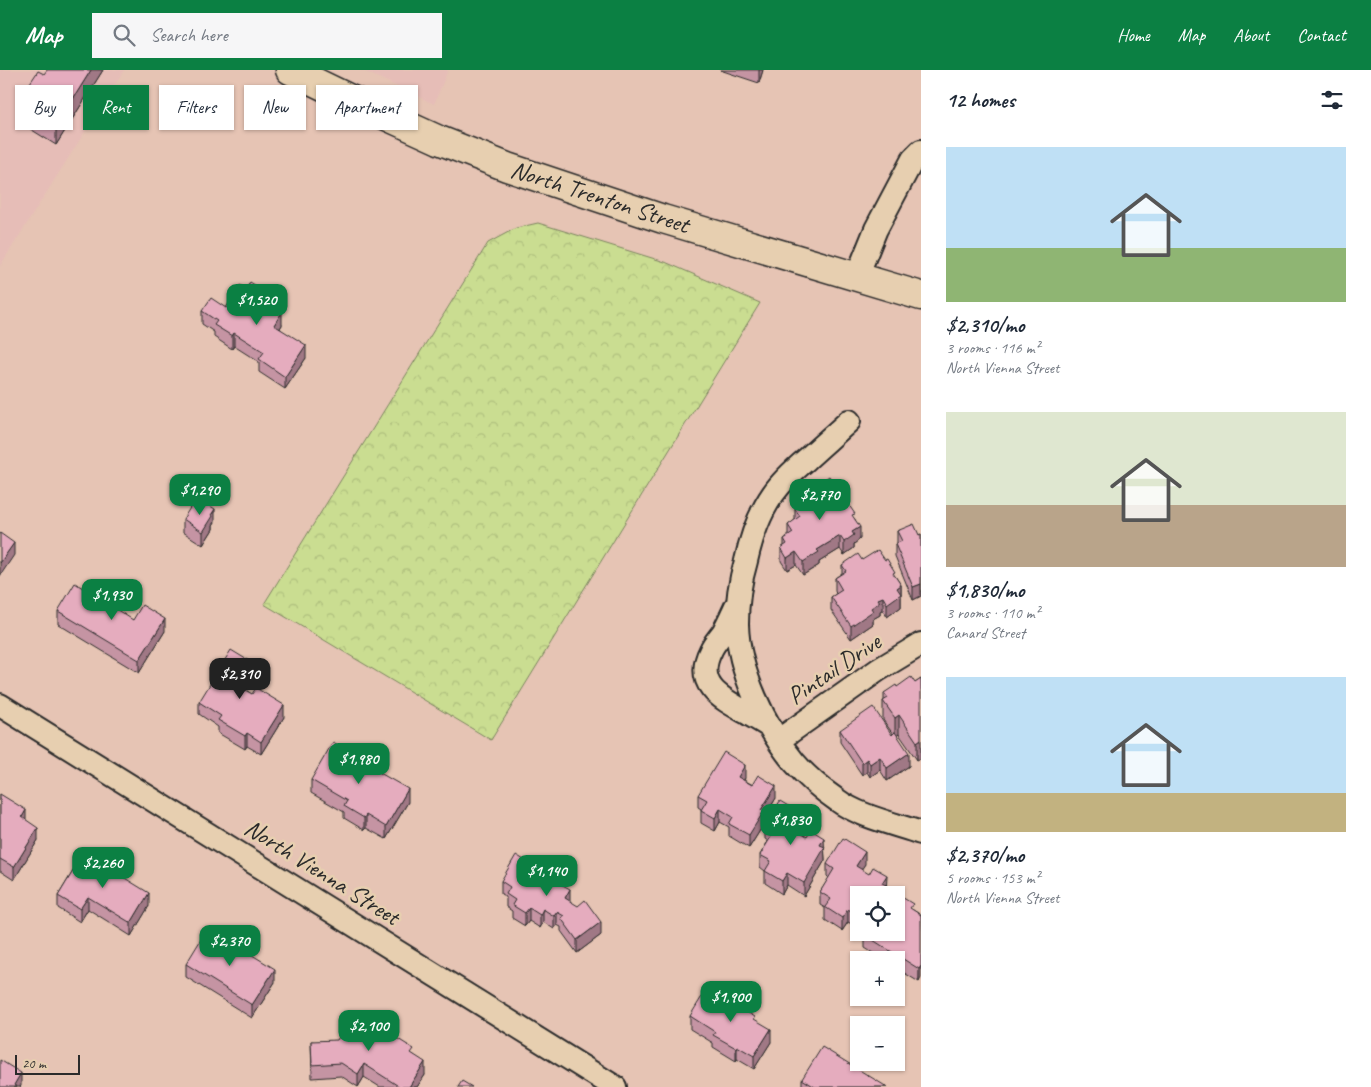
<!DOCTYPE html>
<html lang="en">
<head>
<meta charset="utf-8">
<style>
	:root { --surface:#fff; --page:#f6f6f7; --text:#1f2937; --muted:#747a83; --accent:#0b8043 }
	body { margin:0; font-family:Caveat,sans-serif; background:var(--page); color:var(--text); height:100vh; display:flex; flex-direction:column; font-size:19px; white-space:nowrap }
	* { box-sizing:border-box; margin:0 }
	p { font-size:16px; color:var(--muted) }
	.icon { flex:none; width:28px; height:28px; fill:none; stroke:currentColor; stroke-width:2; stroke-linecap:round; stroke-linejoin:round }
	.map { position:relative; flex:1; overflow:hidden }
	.panel { display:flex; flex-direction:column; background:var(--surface); width:450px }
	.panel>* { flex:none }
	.hud { position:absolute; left:15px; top:15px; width:475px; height:45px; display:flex; gap:10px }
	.fabs { position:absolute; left:850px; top:816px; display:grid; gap:10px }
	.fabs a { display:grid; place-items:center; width:55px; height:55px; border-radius:0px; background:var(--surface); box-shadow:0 1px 4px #0004; font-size:25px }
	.scale { position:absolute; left:15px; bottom:12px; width:65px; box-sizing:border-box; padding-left:5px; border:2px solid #2b2b2b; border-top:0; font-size:14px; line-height:18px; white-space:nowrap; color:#2b2b2b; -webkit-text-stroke:4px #e7cfb0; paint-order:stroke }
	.price { position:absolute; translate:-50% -42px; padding:0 11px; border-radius:10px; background:var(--accent); color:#fff; font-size:16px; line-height:32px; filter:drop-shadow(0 1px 2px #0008) }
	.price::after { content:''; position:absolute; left:50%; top:30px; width:15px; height:11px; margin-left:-8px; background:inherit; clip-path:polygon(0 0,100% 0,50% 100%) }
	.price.current { background:#222; color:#fff }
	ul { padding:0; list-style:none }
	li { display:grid; align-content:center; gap:10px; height:265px; padding:0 25px }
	li span { display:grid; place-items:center; height:155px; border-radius:0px; color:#555 }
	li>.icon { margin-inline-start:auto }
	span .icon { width:90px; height:90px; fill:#fffc; stroke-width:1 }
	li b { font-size:21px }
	h2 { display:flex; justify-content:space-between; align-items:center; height:60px; padding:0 25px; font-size:21px }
	.tag { padding:0 18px; border-radius:0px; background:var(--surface); box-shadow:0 1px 4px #0004; font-size:18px; line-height:45px }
	.tag.current { background:var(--accent); color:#fff }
	header { display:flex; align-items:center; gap:30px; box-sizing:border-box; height:70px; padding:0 25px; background:var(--accent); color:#fff }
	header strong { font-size:24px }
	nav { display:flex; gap:28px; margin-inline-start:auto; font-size:18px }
	.search { width:350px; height:45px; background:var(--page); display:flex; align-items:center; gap:12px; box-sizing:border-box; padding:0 18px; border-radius:0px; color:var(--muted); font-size:19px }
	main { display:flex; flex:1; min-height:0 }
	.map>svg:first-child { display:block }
	.built { fill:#e6bdb7 }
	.forest { fill:url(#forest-crowns); stroke:#7a845e }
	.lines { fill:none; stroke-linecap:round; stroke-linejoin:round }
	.minor-casing { stroke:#2b2b2b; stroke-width:26 }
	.trunk-casing { stroke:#2b2b2b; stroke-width:31 }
	.minor { stroke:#e7cfb0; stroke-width:22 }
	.trunk { stroke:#e7cfb0; stroke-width:28 }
	.wall { fill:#c594a3; stroke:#2b2b2b }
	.shaded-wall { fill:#a07885; stroke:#2b2b2b }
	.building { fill:#e5acbe; stroke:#2b2b2b }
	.labels { text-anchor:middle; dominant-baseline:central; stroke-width:5; stroke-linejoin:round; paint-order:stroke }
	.street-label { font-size:25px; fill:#2b2b2b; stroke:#e7cfb0 }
</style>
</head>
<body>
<header>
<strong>Map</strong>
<div class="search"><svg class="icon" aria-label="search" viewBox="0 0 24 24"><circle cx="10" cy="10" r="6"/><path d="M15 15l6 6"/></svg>Search here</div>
<nav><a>Home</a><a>Map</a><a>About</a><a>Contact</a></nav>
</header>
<main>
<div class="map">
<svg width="921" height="1017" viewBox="0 0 921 1017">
	<defs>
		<pattern id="forest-crowns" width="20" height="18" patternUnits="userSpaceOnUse" patternTransform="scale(1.25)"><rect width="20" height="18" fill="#cadd91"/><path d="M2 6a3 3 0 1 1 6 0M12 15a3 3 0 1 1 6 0" fill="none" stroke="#aebe7d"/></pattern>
	</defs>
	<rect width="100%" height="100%" fill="#e6c4b4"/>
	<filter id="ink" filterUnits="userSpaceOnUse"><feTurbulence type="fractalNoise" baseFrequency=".02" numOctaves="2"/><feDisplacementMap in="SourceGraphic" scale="10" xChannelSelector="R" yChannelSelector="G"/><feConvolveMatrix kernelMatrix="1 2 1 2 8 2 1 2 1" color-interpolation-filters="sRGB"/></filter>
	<g filter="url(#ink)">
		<!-- built -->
		<path class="built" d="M0,0H124L0,196Z
			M362,0H448L434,34Z"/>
		<!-- forest -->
		<path class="forest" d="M538,153L665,192L760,233L491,670L264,534L488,173L516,158Z"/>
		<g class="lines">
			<!-- minor casing -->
			<g class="minor-casing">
				<path id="minor" d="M857,206L876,159L913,89L921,81
					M849,351C835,364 821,376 807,389C794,400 782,411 773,424C759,444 751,468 746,491C740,511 737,533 737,554C738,601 765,657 794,692C806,706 821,719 837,730C858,746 895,754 921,763
					M736,536C732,545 728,553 724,561C720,567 714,573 711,580C693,615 722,629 747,643C755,648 763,652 770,657
					M0,635L615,1017
					M779,670L878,600L921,574"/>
			</g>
			<!-- trunk casing -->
			<g class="trunk-casing">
				<path id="trunk" d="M290,0L373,40L439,70L507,97L663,149L921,226"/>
			</g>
			<!-- minor -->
			<use href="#minor" class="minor"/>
			<!-- trunk -->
			<use href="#trunk" class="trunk"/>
		</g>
		<!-- wall -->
		<path class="wall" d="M103,0L56,75L24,55V22L44,4Z
			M720,0H763L759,13Z
			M226,238L277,240L282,255L280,258L306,288L285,319L259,302V292L234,276L232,279L214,267V262L202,254V241Z
			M805,423L855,449L860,469L854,474V478L844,485L840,479L819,492V495L803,505L796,495L787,500L781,491V478L784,476V469L788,466V455L795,450V439L805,433Z
			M199,437L215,452L213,455V459L203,475L183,462V449Z
			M897,461L919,465L921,464V526L913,530L895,486V474L897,473Z
			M862,490L895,506L901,515V537L887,547L883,540L880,541V545L873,549V554L851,569L831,540V527L836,524L835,521V508L842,503V495Z
			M58,541L133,550L165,561L139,603L58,554Z
			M254,607L246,620L284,647L261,684L247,676L245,679L218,663V657L199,644V632Z
			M921,609L917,690L899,664L897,665L909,696L887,711L880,700L870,707L867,702L862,705L840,672V660L892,665L893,664L883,650V631L884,630V623L897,617L915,613Z
			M381,704L408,732L386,769L366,758L364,760L344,748V742L311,723V710Z
			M745,708L744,710L776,728L764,748V754L749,778L729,766V757L720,752L715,761L701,753V739L698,737V725Z
			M0,724L26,750L38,770L14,810L0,801Z
			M765,756L803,758L800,763L824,777L825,790L804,826L787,815L782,824L765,813V801L760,797V785L768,771L765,769Z
			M84,783L149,836L131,866L88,839L80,852L58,838V826Z
			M827,794H865L861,799L887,818L886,825H859V858L848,852L842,861L825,850V838L820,835V822L829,808L827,806Z
			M501,811L560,814L570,831L601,865L577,883L561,861V857L557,855L554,859L543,852L540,858L529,851L525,856L512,848V841L506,837V827L501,824Z
			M913,840L921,845L919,912L896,898V890H884L865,878V865Z
			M186,894L275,912L252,948L186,907Z
			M690,946L755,950L771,972L754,999L737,989L736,991L713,977V973L690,959Z
			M311,971L414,985L425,1005L417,1017H380L364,1007L358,1017L341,1006L312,1008Z
			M802,1009L887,1017H802Z"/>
		<!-- shaded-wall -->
		<path class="shaded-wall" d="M91,0H103L56,75V56Z
			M759,0H763L759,13Z
			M277,229V242L273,237Z
			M282,242V255L274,267V255Z
			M234,263V276L232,279V266Z
			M306,275V288L285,319V307Z
			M215,439V452L213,455V459L203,475V462Z
			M860,457V469L854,474V478L844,485V472L852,462Z
			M840,466V479L819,492V495L803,505V492L817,480Z
			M14,473V485L0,506V493Z
			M796,482V495L787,500V488Z
			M921,514V526L913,530V517Z
			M901,515V537L887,547V534L897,518Z
			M883,527V540L880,541V545L873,549V554L851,569V556L878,529Z
			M165,549V561L139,603V590Z
			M254,594V607L240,630V617Z
			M284,635V647L261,684V672Z
			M899,645V664L895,667V648Z
			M247,663V676L245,679V666Z
			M921,669V688L917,690V672Z
			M909,683V696L887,711V698Z
			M880,687V700L870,707V694Z
			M867,689V702L862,705V693Z
			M745,695V708L738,719V707Z
			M776,716V728L764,748V754L749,778V765L761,740Z
			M408,719V732L386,769V757Z
			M720,739V752L715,761V748Z
			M26,740V753L22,747Z
			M366,745V758L364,760V748Z
			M803,745V758L800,763L795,758Z
			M38,758V770L14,810V797Z
			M824,768L825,790L804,826V813L820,775Z
			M865,782V794L856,808V796Z
			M787,803V815L782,824V811Z
			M887,805L886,825H880L882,813Z
			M570,819V832L565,828Z
			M149,823V836L131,866V853Z
			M88,827V839L80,852V839Z
			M529,838V851L525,856V843Z
			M543,839V852L540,858V845Z
			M848,839V852L842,861V848Z
			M557,842V855L554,859V846Z
			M601,852V865L577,883V870Z
			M921,896V908L919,912V899Z
			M275,899V912L252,948V935Z
			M771,959V972L754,999V986Z
			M737,976V989L736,991V978Z
			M425,992V1005L417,1017H409Z
			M364,994V1007L358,1017V1004Z
			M21,1003V1016L20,1017H14V1015Z"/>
		<!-- building -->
		<path class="building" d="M47,0H91L56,56L24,36L31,26L24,22L38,1L44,4Z
			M250,212L277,229L273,237L282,242L274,255L306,275L285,307L259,289L264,282L234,263L232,266L214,255L217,251L202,241L211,228L226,238L240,215L246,219Z
			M829,406L855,444L852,445L860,457L852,462L854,465L844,472L840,466L817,480L819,482L803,492L796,482L787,488L781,478L787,474L784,469L793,463L788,455L800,446L795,439L810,430L805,423Z
			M202,431L215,439L211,445L213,446L203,462L183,449L193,433L199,437Z
			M914,454L919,465L921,464V514L913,517L895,474L902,471L897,461Z
			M0,463L14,473L0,493Z
			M878,480L885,490L887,489L895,502L893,503L901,515L897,518L901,524L887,534L883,527L878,529L880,532L871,538L873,541L851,556L831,527L842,520L835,508L846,501L842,495L858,484L862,490Z
			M75,513L133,550L142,535L165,549L139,590L58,541Z
			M231,580L254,594L240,617L252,624L256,618L284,635L261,672L247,663L245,666L218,650L221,646L199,632Z
			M911,607L915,613L921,609V669L917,672L899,645L895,648L883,631L888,628L884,623L896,615L897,617Z
			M873,637L892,665L895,662L909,683L887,698L880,687L870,694L867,689L862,693L840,660Z
			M333,672L381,700L380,703L408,719L386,757L366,745L364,748L344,736L347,731L311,710Z
			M724,682L745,695L738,707L752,715L758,705L776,716L761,740L764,741L749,765L729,754L733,747L720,739L715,748L701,740L707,730L698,725Z
			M0,724L26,740L22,747L38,758L14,797L0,789Z
			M780,731L803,745L795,758L800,761L799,762L807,767L811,760L824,768L820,775L825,777L804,813L787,803L782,811L765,801L771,791L760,785L774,762L765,756Z
			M843,768L865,782L856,796L869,804L873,797L887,805L882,813L886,815L880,825H859V846L848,839L842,848L825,837L831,829L820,822L834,799L827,794Z
			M84,783L149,823L131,853L88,827L80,839L58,826Z
			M516,785L560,812L559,813L570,819L565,828L578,836L585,830L601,852L577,870L561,848L564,846L557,842L554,846L543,839L540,845L529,838L525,843L512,835L515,830L506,824L510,817L501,811Z
			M892,821L913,834L910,838L921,845V896L919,899L865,865L866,862H896V825H890Z
			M208,858L275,899L252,935L186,894Z
			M706,920L728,933L729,931L755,947L754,949L771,959L754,986L737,976L736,978L713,965L715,962L690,946Z
			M355,942L414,979L411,983L425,992L409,1017H400L364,994L358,1004L341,993L312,995L311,971L337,970Z
			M822,977L887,1017H815L802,1009Z
			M0,990L21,1003L14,1015L17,1017H0Z
			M462,1011L472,1017H458Z"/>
	</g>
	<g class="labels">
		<!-- street labels -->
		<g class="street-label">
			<text transform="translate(600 127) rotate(18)">North Trenton Street</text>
			<text transform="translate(834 599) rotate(-34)">Pintail Drive</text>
			<text transform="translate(322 802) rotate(32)">North Vienna Street</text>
		</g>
	</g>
</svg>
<div class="fabs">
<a><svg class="icon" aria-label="locate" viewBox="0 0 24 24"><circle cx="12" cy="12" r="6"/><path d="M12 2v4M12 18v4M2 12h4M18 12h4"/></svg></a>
<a>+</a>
<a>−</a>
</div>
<div class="scale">20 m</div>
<b class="price" style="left:257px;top:256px">$1,520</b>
<b class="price" style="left:200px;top:446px">$1,290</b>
<b class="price" style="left:820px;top:451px">$2,770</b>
<b class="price" style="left:112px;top:551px">$1,930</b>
<b class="price current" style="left:240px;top:630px">$2,310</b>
<b class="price" style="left:359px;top:715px">$1,980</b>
<b class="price" style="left:791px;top:776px">$1,830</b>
<b class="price" style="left:103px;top:819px">$2,260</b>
<b class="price" style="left:547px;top:827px">$1,140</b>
<b class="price" style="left:230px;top:897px">$2,370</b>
<b class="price" style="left:731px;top:953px">$1,900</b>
<b class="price" style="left:369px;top:982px">$2,100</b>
<div class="hud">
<a class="tag">Buy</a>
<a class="tag current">Rent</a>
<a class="tag">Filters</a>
<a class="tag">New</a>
<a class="tag">Apartment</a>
</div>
</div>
<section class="panel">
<h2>12 homes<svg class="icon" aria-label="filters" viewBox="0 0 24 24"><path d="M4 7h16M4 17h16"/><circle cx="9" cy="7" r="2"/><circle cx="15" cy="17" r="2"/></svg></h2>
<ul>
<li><span style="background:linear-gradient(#bfe0f5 65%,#8fb573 0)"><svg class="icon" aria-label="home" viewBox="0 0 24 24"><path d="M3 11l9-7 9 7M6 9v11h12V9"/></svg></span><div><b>$2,310/mo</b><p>3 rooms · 116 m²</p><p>North Vienna Street</p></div></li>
<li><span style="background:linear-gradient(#dfe7d0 60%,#b9a48a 0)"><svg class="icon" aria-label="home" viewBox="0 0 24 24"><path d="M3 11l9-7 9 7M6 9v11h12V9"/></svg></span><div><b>$1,830/mo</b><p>3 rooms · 110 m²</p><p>Canard Street</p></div></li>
<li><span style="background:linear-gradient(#bfe0f5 75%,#c2b280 0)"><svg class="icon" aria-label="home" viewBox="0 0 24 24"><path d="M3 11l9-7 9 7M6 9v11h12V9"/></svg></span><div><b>$2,370/mo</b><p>5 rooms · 153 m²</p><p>North Vienna Street</p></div></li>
</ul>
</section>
</main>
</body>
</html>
